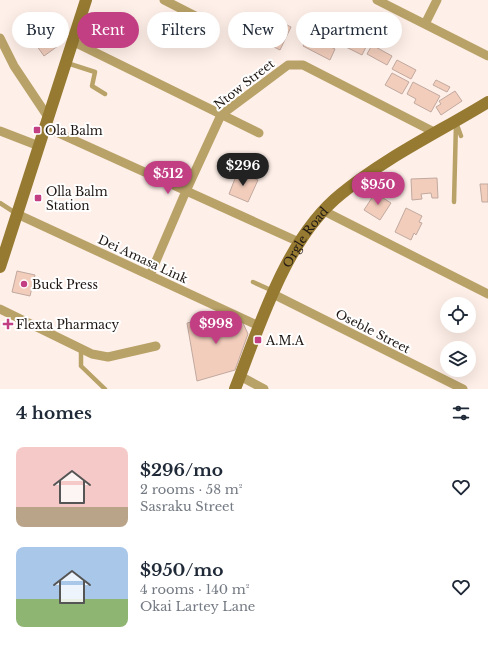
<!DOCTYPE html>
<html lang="en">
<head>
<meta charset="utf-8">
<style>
	:root { --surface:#fff; --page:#f2f2f3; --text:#1f2937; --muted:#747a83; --accent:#c33f84 }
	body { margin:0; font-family:"Libre Baskerville",serif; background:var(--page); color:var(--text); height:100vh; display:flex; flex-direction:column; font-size:15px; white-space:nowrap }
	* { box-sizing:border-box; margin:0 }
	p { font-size:13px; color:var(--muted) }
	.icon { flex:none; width:22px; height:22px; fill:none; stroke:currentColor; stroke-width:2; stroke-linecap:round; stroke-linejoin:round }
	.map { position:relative; height:389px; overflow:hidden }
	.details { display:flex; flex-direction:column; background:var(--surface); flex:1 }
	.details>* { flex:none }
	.guide { position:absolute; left:12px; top:12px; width:464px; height:36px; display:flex; gap:8px }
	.controls { position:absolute; left:440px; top:297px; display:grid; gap:8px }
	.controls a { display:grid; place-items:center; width:36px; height:36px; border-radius:50%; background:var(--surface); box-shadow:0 4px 16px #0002; font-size:20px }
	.price { position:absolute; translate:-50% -34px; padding:0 9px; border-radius:14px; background:var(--accent); color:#fff; font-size:13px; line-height:26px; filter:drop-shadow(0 1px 2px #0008) }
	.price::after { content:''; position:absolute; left:50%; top:24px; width:12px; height:9px; margin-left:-6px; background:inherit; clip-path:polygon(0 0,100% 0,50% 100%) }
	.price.active { background:#222; color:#fff }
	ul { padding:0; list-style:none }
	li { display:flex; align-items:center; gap:12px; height:100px; padding:0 16px }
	li span { display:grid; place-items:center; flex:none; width:112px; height:80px; border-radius:8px; color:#555 }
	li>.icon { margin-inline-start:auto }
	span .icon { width:48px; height:48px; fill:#fffc; stroke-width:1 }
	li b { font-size:17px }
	h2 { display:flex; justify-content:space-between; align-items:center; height:48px; padding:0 16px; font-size:17px }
	.pill { padding:0 14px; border-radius:18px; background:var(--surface); box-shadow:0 4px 16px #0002; font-size:14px; line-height:36px }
	.pill.active { background:var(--accent); color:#fff }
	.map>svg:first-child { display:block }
	.building { fill:#f2cdbc; stroke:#c1a99f }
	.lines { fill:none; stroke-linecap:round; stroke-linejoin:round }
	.lane { stroke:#b9a268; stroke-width:4.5 }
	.street { stroke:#b9a268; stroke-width:9 }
	.secondary { stroke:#967a31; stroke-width:12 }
	.poi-dot { fill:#c33f84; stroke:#fff; stroke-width:1.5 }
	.labels { text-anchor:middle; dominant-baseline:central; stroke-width:4; stroke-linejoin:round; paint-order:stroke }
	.street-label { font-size:12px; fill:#1f1713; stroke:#fff }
	.poi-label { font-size:12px; fill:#1f1713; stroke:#fff; text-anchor:start }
</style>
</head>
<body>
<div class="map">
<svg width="488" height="389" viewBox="0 0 488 389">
	<rect width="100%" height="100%" fill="#feefe8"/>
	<!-- building -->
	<path class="building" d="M275,19L291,27L280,50L264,42Z
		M357,20L376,30L374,34L378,36L374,45L351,33Z
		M52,28L62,43L44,56L34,42Z
		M308,36L335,49L330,60L303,46Z
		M349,36L367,45L362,55L344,46Z
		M372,45L392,56L387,65L367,54Z
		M397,60L416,70L411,79L392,69Z
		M392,73L409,82L402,94L385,85Z
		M436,80L450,87L447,92L433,85Z
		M413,82L440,96L431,112L414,103L416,99L407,94Z
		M455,91L462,101L441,115L436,107L441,104L439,101Z
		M238,171L258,180L248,202L229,194Z
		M437,178L438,198H432L431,193L421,194L422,199L412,200L411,179Z
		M480,184H488V202H482Z
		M375,193L391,203L380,220L364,210Z
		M406,208L422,216L419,222L422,223L416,235L414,233L411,240L395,232Z
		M17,271L35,275L30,296L12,292Z
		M224,315L243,323L248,334L235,370L197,381L187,323Z"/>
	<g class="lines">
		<!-- lane -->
		<path class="lane" d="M67,63L95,72L92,86L105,94
			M457,125L461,136
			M454,202L456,123
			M0,203L17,214
			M253,282L273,291
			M81,349V366L105,389"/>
		<!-- street -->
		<path class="street" d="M164,0L211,24
			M377,0L488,56
			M425,24L437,0
			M0,38L14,66L48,117
			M72,41L259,133
			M45,127L299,242
			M0,131L39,146
			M324,211L488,294
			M17,214L259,326
			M150,275L186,191L221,115L288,65H303L436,133
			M273,294L463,389
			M0,309L92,354L108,357L156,346
			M240,376L264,389"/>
		<!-- secondary -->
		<g class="secondary">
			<path d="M0,267L86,0"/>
			<path id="s1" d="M235,389C260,325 286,238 341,194C386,157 439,132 488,102"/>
		</g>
	</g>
	<!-- markers -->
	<g class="poi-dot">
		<rect x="33" y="126" width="8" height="8" rx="2"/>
		<rect x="34" y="194" width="8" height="8" rx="2"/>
		<circle cx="24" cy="284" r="4"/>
		<path d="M6 318h4v4h4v4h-4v4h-4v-4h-4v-4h4z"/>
		<rect x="254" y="336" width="8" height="8" rx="2"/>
	</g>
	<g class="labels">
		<!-- street labels -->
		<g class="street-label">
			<text transform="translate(244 84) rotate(-38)">Ntow Street</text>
			<text stroke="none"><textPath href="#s1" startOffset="168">Orgle Road</textPath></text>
			<text transform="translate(143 259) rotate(25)">Dei Amasa Link</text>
			<text transform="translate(373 331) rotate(27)">Oseble Street</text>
		</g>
		<!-- poi labels -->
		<g class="poi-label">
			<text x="45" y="130">Ola Balm</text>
			<text x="46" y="191">Olla Balm<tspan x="46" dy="14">Station</tspan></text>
			<text x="32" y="284">Buck Press</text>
			<text x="16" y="324">Flexta Pharmacy</text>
			<text x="266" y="340">A.M.A</text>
		</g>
	</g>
</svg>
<div class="controls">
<a><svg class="icon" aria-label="locate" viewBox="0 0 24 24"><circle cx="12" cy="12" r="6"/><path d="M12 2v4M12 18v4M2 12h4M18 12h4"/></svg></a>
<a><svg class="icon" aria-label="layers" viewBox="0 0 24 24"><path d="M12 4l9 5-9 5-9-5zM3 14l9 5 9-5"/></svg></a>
</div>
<b class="price active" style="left:243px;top:187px">$296</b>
<b class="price" style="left:168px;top:195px">$512</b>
<b class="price" style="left:378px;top:206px">$950</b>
<b class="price" style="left:216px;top:345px">$998</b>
<div class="guide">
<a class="pill">Buy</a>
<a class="pill active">Rent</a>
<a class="pill">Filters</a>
<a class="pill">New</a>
<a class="pill">Apartment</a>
</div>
</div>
<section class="details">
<h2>4 homes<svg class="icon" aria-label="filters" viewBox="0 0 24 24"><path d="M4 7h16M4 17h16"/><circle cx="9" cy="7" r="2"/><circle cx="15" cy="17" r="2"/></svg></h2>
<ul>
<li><span style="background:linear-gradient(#f6c9c9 75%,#b9a48a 0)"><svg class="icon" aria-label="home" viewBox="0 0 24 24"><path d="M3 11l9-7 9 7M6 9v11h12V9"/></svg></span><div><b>$296/mo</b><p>2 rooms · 58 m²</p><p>Sasraku Street</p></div><svg class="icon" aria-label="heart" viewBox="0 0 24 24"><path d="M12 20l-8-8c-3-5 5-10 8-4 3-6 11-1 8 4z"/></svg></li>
<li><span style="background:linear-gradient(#a9c7e8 65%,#8fb573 0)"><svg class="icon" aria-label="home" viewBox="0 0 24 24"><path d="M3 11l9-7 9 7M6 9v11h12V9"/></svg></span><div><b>$950/mo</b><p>4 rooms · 140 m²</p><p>Okai Lartey Lane</p></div><svg class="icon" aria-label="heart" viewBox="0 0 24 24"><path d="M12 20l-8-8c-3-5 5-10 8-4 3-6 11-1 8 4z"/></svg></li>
</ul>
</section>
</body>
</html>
